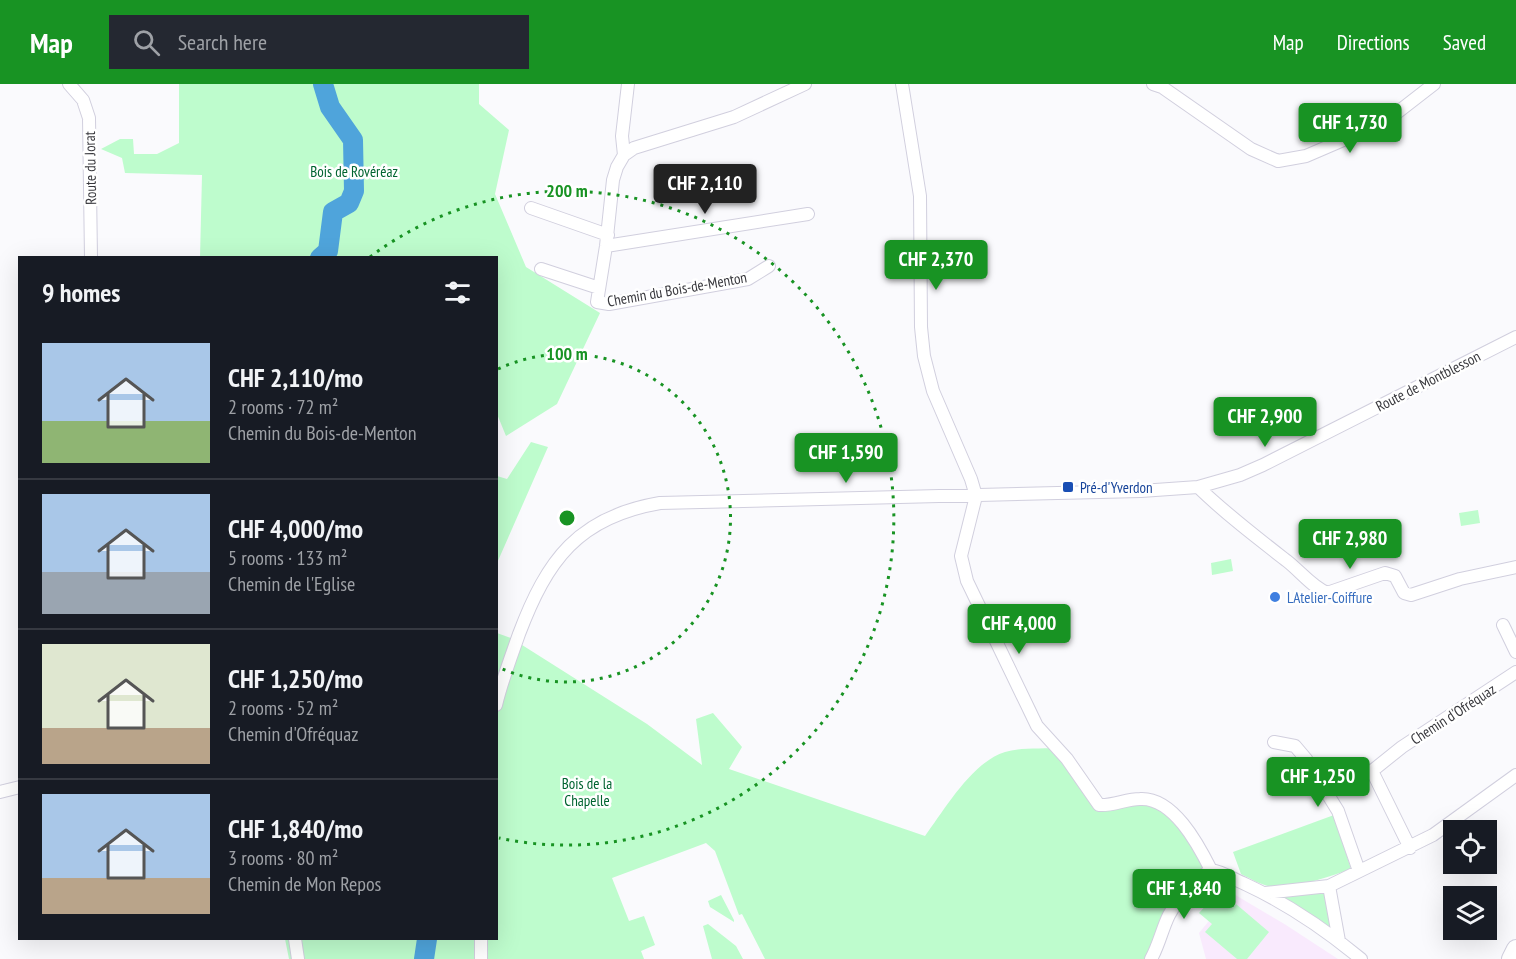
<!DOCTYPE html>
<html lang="en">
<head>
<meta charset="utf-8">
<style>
	:root { --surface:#171b24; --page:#242831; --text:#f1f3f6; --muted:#9ea1a6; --line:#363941; --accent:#189323 }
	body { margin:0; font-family:"PT Sans Narrow",sans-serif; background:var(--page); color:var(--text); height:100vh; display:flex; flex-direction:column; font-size:22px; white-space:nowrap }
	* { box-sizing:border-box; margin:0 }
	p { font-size:20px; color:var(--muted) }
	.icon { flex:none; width:33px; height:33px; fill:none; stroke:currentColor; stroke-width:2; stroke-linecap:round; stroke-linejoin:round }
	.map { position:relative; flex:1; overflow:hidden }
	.side { position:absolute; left:18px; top:172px; width:480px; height:684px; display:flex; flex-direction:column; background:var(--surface); border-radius:0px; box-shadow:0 6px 24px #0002 }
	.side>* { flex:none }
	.fabs { position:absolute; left:1443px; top:736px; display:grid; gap:12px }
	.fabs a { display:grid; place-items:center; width:54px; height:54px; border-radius:0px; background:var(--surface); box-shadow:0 6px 24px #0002; font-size:30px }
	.price { position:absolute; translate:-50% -51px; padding:0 14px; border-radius:6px; background:var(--accent); color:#fff; font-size:20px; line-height:39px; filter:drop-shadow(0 2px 3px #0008) }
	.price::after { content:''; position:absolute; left:50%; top:36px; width:18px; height:14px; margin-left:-9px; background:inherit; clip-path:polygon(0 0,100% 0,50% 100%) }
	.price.on { background:#222; color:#fff }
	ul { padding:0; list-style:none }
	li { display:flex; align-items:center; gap:18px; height:150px; padding:0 24px }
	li+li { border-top:2px solid var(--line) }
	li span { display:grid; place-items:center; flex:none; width:168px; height:120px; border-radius:0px; color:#555 }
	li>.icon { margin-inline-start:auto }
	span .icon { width:72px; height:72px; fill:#fffc; stroke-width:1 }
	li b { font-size:26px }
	h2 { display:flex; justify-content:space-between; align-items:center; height:72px; padding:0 24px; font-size:26px }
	header { display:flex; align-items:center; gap:36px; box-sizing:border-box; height:84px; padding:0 30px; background:var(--accent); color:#fff }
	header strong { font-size:28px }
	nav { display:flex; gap:33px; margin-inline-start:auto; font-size:21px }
	.search { width:420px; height:54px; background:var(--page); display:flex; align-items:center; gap:15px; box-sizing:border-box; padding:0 21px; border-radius:0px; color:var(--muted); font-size:22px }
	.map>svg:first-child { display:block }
	.education { fill:#f9eafd }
	.green { fill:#befccd }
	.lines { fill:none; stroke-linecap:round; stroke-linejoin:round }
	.river { stroke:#4fa4db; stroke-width:20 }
	.street-casing { stroke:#d1cfde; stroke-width:14 }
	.secondary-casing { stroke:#d1cfde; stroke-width:20 }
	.street { stroke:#fff; stroke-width:12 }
	.secondary { stroke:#fff; stroke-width:18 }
	.ring { fill:none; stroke:#189323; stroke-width:3; stroke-dasharray:3 6 }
	.transit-dot { fill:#1a4fb4; stroke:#fff; stroke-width:2 }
	.shop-dot { fill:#3f7fe0; stroke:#fff; stroke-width:2 }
	.labels { text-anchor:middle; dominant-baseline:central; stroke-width:5; stroke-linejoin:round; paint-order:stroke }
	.street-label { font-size:15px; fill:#38383d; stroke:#fff }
	.park-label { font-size:15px; fill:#006430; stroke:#fff }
	.transit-label { font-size:15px; fill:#164399; stroke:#fff; text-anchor:start }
	.shop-label { font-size:15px; fill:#366cbe; stroke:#fff; text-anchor:start }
	.centre { fill:#189323; stroke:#fff; stroke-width:3 }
	.ring-label { font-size:18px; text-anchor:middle; font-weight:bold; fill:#189323; stroke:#fff; stroke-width:5; stroke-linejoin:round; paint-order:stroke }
</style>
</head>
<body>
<header>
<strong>Map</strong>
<div class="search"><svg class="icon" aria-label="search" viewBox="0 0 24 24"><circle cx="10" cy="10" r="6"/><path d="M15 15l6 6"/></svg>Search here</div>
<nav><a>Map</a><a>Directions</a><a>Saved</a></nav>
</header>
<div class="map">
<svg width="1516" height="875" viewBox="0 0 1516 875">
	<rect width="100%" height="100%" fill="#fafafd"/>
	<!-- education -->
	<path class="education" d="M1232,809L1286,841L1338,875H1206L1199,849Z"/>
	<!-- green -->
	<path class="green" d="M179,0H479V20L509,46L495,110L526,183L600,229L557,320L506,352L497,330L496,174H200L202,91L125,89L122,74L101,65L120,55H133L134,70H157L179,59Z
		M531,358L548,363L497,479V392L507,395Z
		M1478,426L1480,439L1461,442L1459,429Z
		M1231,475L1233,487L1212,491L1211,479Z
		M497,549L511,554L647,640L702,681L696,635L713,629L742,663L729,685L925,752C945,725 972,678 1005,668C1023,663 1043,665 1061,664L1100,724L1145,715L1170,723L1212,786L1186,807L1150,875H765L742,830L739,831L715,767L706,759L612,794L629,837L644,832L655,861L641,867L644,875H289L285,855H496Z
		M1334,731L1351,785C1332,792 1291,806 1272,803C1261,801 1251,795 1241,790L1233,768Z
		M1319,805L1326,809L1331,845L1277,812Z
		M721,811L734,836V838L710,823L708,817Z
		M1217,814L1224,820L1227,818L1233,823L1236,820L1269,848L1247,875H1237L1205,848L1212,840L1199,829L1209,818Z
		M708,840L736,862L743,875H712L703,842Z"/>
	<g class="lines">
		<!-- river -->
		<path class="river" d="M320,174L328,167L333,128L349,119L354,107L353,56L330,23L323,0
			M424,875L427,855"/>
		<!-- street casing -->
		<g class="street-casing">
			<path id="street" d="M69,0L83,16L89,34L91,174
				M902,0L920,112L921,243L924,272L933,307L971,395L976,412L961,472L967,497L1037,642L1067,675L1099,721C1113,722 1126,715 1140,715C1173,713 1198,760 1211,786C1223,788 1233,795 1245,800C1286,819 1326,846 1361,875
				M1153,0L1162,3L1251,65L1278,77L1306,72L1385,38L1434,0
				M624,71L622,52L628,0
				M531,124L608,151
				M606,162L808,130
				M769,182L748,195L609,220L597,218L606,162L613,96L617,83L624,71L634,64L734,33L805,0
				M541,185L599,204
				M1198,403C1226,430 1256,453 1287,477C1301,488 1311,502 1327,509L1385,489L1395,492L1404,509L1411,511L1460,495L1516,483
				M1503,541L1516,568
				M496,621C502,596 511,573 519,550C547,476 578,433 660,419L1141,407L1198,403L1240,391L1263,381L1516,253
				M1274,658L1295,662L1306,675L1338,727L1359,787
				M0,708L20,703
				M1410,764L1372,687L1402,663L1516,588
				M1265,809L1329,802
				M295,855L298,875
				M1339,857L1329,802L1433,751L1516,691
				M481,875V855
				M1151,875C1159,861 1162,845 1169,831C1179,813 1193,797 1211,786"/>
		</g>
		<!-- secondary casing -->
		<g class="secondary-casing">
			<path id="secondary" d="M1511,875L1516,865"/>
		</g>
		<!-- street -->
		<use href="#street" class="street"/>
		<!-- secondary -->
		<use href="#secondary" class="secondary"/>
	</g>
	<!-- distance rings -->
	<g class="ring">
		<path d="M498 285A164 164 0 1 1 498 583"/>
		<path d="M370 173A327 327 0 1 1 499 754"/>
	</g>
	<!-- markers -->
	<rect class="transit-dot" x="1062" y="397" width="12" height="12" rx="3"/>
	<circle class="shop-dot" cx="1275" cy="513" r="6"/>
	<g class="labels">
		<!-- street labels -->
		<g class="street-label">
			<text transform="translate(90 84) rotate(-91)">Route du Jorat</text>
			<text transform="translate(677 205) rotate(-10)">Chemin du Bois-de-Menton</text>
			<text transform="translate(1428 297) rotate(-27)">Route de Montblesson</text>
			<text transform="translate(1453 630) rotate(-33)">Chemin d'Ofréquaz</text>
		</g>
		<!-- park labels -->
		<g class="park-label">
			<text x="354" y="87">Bois de Rovéréaz</text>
			<text x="587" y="699">Bois de la<tspan x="587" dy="17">Chapelle</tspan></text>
		</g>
		<!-- transit labels -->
		<g class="transit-label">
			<text x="1080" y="403">Pré-d'Yverdon</text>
		</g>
		<!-- shop labels -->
		<g class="shop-label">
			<text x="1287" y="513">LAtelier-Coiffure</text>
		</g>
	</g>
	<circle cx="567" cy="434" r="9" class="centre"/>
	<g class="ring-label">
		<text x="567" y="113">200 m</text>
		<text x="567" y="276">100 m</text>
	</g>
</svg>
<div class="fabs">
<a><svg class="icon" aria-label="locate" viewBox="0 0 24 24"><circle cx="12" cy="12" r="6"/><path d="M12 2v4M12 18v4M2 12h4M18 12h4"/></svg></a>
<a><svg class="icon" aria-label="layers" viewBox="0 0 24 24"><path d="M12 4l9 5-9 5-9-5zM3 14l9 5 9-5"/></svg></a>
</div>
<b class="price" style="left:1350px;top:70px">CHF 1,730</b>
<b class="price on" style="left:705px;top:131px">CHF 2,110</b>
<b class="price" style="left:936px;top:207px">CHF 2,370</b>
<b class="price" style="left:1265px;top:364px">CHF 2,900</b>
<b class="price" style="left:846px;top:400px">CHF 1,590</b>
<b class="price" style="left:1350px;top:486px">CHF 2,980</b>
<b class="price" style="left:1019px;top:571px">CHF 4,000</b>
<b class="price" style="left:1318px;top:724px">CHF 1,250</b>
<b class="price" style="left:1184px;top:836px">CHF 1,840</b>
<section class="side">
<h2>9 homes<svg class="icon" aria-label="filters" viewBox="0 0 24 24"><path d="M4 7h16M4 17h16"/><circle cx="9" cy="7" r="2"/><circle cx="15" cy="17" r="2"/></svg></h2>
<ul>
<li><span style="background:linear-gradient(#a9c7e8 65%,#8fb573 0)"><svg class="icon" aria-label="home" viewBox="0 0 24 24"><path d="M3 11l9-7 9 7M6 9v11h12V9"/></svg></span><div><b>CHF 2,110/mo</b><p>2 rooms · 72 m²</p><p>Chemin du Bois-de-Menton</p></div></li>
<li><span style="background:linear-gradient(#a9c7e8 65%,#9aa5b1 0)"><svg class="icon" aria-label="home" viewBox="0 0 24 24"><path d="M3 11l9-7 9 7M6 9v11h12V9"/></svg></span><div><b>CHF 4,000/mo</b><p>5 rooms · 133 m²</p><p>Chemin de l'Eglise</p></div></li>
<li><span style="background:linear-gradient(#dfe7d0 70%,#b9a48a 0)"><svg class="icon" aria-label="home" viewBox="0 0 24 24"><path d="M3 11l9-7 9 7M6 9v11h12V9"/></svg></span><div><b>CHF 1,250/mo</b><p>2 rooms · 52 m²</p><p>Chemin d'Ofréquaz</p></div></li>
<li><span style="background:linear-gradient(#a9c7e8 70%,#b9a48a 0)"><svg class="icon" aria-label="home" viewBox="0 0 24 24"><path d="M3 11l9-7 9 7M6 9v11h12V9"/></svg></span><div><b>CHF 1,840/mo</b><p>3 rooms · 80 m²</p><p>Chemin de Mon Repos</p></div></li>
</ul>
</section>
</div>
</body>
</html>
